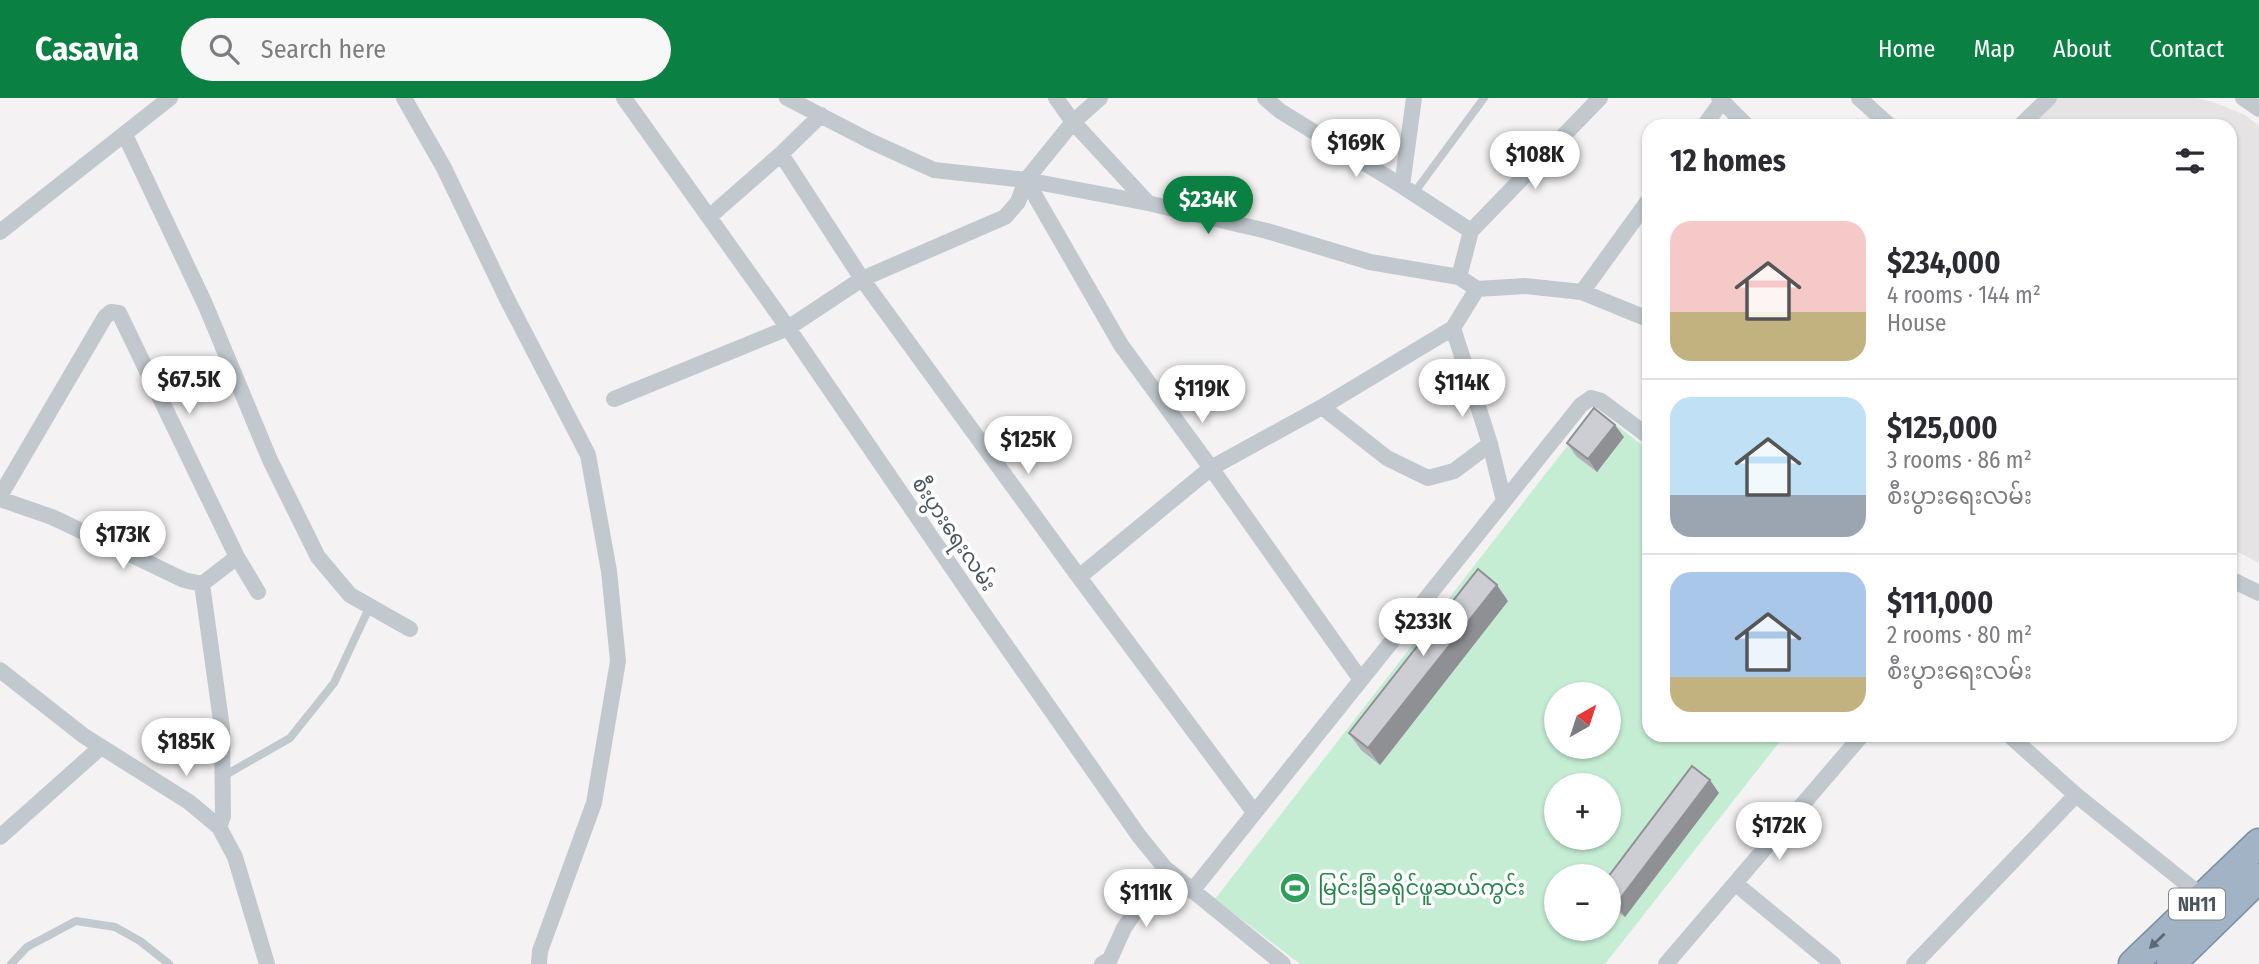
<!DOCTYPE html>
<html lang="en">
<head>
<meta charset="utf-8">
<style>
	:root { --surface:#fff; --page:#f7f7f7; --text:#2b2b33; --muted:#7c7c81; --line:#e1e1e2; --accent:#0b8043 }
	body { margin:0; font-family:"Fira Sans Condensed","Noto Sans Myanmar",sans-serif; background:var(--page); color:var(--text); height:100vh; display:flex; flex-direction:column; font-size:26px; white-space:nowrap }
	* { box-sizing:border-box; margin:0 }
	p { font-size:23px; color:var(--muted) }
	.icon { flex:none; width:38px; height:38px; fill:none; stroke:currentColor; stroke-width:2; stroke-linecap:round; stroke-linejoin:round }
	.map { position:relative; flex:1; overflow:hidden }
	.drawer { position:absolute; left:1642px; top:21px; width:595px; height:623px; display:flex; flex-direction:column; background:var(--surface); border-radius:21px; box-shadow:0 2px 5px #0004 }
	.drawer>* { flex:none }
	.needle { width:46px; rotate:39deg }
	.tools { position:absolute; left:1544px; top:584px; display:grid; gap:14px }
	.tools a { display:grid; place-items:center; width:77px; height:77px; border-radius:50%; background:var(--surface); box-shadow:0 2px 5px #0004; font-size:35px }
	.price { position:absolute; translate:-50% -60px; padding:0 16px; border-radius:24px; background:#fff; color:#222; font-size:23px; line-height:46px; filter:drop-shadow(0 2px 4px #0008) }
	.price::after { content:''; position:absolute; left:50%; top:42px; width:21px; height:16px; margin-left:-10px; background:inherit; clip-path:polygon(0 0,100% 0,50% 100%) }
	.price.on { background:var(--accent); color:#fff }
	ul { padding:0; list-style:none }
	li { display:flex; align-items:center; gap:21px; height:175px; padding:0 28px }
	li+li { border-top:2px solid var(--line) }
	li span { display:grid; place-items:center; flex:none; width:196px; height:140px; border-radius:21px; color:#555 }
	li>.icon { margin-inline-start:auto }
	span .icon { width:84px; height:84px; fill:#fffc; stroke-width:1 }
	li b { font-size:30px }
	h2 { display:flex; justify-content:space-between; align-items:center; height:84px; padding:0 28px; font-size:30px }
	header { display:flex; align-items:center; gap:42px; box-sizing:border-box; height:98px; padding:0 35px; background:var(--accent); color:#fff }
	header strong { font-size:33px }
	nav { display:flex; gap:38px; margin-inline-start:auto; font-size:24px }
	.search { width:490px; height:63px; background:var(--page); display:flex; align-items:center; gap:18px; box-sizing:border-box; padding:0 24px; border-radius:38px; color:var(--muted); font-size:26px }
	.map>svg:first-child { display:block }
	.education { fill:#e5e3e3 }
	.green { fill:#c5edd4; fill-rule:evenodd }
	.lines { fill:none; stroke-linecap:round; stroke-linejoin:round }
	.trunk-casing { stroke:#7990a8; stroke-width:31 }
	.service { stroke:#c1c9cf; stroke-width:8 }
	.minor { stroke:#c1c9cf; stroke-width:16 }
	.trunk { stroke:#a1b3c5; stroke-width:28 }
	.wall { fill:#afb1b6 }
	.shaded-wall { fill:#8f9094 }
	.building { fill:#ccced4; stroke:#8f9094; stroke-width:2 }
	.oneway { fill:#5c6873 }
	.labels { text-anchor:middle; dominant-baseline:central; stroke-width:7; stroke-linejoin:round; paint-order:stroke }
	.shield { fill:#fff; stroke:#81888e; stroke-width:2 }
	.shield-label { font-size:19px; font-weight:bold; fill:#4b555e }
	.street-label { font-size:21px; fill:#4b555e; stroke:#fff }
	.leisure-label { font-size:21px; fill:#27864d; stroke:#fff; text-anchor:start }
</style>
</head>
<body>
<header>
<strong>Casavia</strong>
<div class="search"><svg class="icon" aria-label="search" viewBox="0 0 24 24"><circle cx="10" cy="10" r="6"/><path d="M15 15l6 6"/></svg>Search here</div>
<nav><a>Home</a><a>Map</a><a>About</a><a>Contact</a></nav>
</header>
<div class="map">
<svg width="2259" height="866" viewBox="0 0 2259 866">
	<rect width="100%" height="100%" fill="#f4f2f2"/>
	<!-- education -->
	<path class="education" d="M2056,0H2197L2213,4L2245,17L2259,28V465L2230,450V28H2031Z"/>
	<!-- green -->
	<path class="green" d="M1596,311L1648,352V637H1785L1605,866H1300L1215,801ZM1556,597H1608V649H1556ZM1556,688H1608V740H1556ZM1556,779H1608V831H1556Z"/>
	<g class="lines">
		<!-- trunk casing -->
		<g class="trunk-casing">
			<path id="trunk" d="M2133,866L2259,745
				M2171,866L2259,780"/>
		</g>
		<!-- service -->
		<path class="service" d="M1414,95L1484,0
			M222,679L290,640L334,585L370,508
			M11,866L27,849L76,823L115,829L140,843L169,866"/>
		<!-- minor -->
		<path class="minor" d="M404,0L444,70L507,201L588,357L609,473L618,563L594,705L540,853L539,866
			M624,0L788,230L981,512L1139,738L1165,770L1283,866
			M787,0L870,43L934,72L1026,82L1148,105L1267,133L1370,164L1459,179L1477,191L1525,188L1582,194L1648,221
			M1056,0L1073,24L1148,105
			M1265,0L1280,13L1402,88L1471,133
			M1719,0L1747,28
			M1859,0L1890,28
			M2243,0L2259,11
			M1704,28L1722,3
			M2020,28L2049,0
			M125,37L205,206L270,362L318,459L350,497L410,531
			M781,56L862,181L1079,479L1254,714
			M1026,82L1121,247L1211,370L1361,582
			M1402,88L1414,0
			M709,119L781,56L821,17
			M0,134L170,0
			M1459,179L1471,133L1600,0
			M1582,194L1648,103
			M1453,230L1490,346L1504,403
			M614,301L788,230L862,181L1005,119L1018,104L1026,82L1073,24L1100,0
			M1322,309L1387,360L1428,380L1454,373L1490,346
			M0,398L105,219L111,214L119,215L237,459L258,494
			M0,401L52,419L184,482L202,486L237,459
			M1079,479L1211,370L1322,309L1453,230L1477,191
			M2230,481L2259,495
			M202,486L222,630L223,718L219,729
			M0,572L84,638L189,704L219,729L235,759L267,866
			M2009,637L2076,697L2203,799
			M0,739L101,649
			M1736,786L1833,866
			M1192,793L1581,307L1591,300L1601,303L1648,338
			M1102,866L1110,861L1124,830L1165,770
			M1666,866L1862,637
			M1914,866L2076,697"/>
		<!-- trunk -->
		<use href="#trunk" class="trunk"/>
	</g>
	<!-- wall -->
	<path class="wall" d="M1624,339L1597,374L1576,358L1567,345Z
		M1508,503L1380,667L1361,652L1349,635Z
		M1719,695L1625,819L1608,807V779Z"/>
	<!-- shaded-wall -->
	<path class="shaded-wall" d="M1615,327L1624,339L1597,374L1588,361Z
		M1497,487L1508,503L1380,667L1368,650Z
		M1710,682L1719,695L1625,819L1616,806Z"/>
	<!-- building -->
	<path class="building" d="M1594,310L1615,327L1588,361L1567,345Z
		M1478,471L1497,487L1368,650L1349,635Z
		M1692,668L1710,682L1616,806L1608,800V779Z"/>
	<!-- one-way arrows -->
	<defs><path id="oneway-solid" d="M-6-.8H1V-3.2L6.5 0L1 3.2V.8H-6Z" transform="scale(1.75)"/></defs>
	<use class="oneway" href="#oneway-solid" transform="translate(2157 843) rotate(136)"/>
	<!-- icons -->
	<defs>
		<g id="stadium-disc" transform="scale(1.575)"><circle r="9.5" fill="#2e9e5b" stroke="#fff"/><path d="M0-5a6.5 5 0 1 0 0 10a6.5 5 0 1 0 0-10ZM-3.5-1.8h7v3.6h-7Z" fill="#fff"/></g>
	</defs>
	<g fill-rule="evenodd">
		<use href="#stadium-disc" x="1295" y="790"/>
	</g>
	<g class="labels">
		<!-- shield labels -->
		<rect class="shield" x="2169" y="790.5" width="56" height="31" rx="5"/>
		<g class="shield-label">
			<text x="2197" y="806">NH11</text>
		</g>
		<!-- street labels -->
		<g class="street-label">
			<text transform="translate(954 436) rotate(56)">စီးပွားရေးလမ်း</text>
		</g>
		<!-- leisure labels -->
		<g class="leisure-label">
			<text x="1318" y="790">မြင်းခြံခရိုင်ဖူဆယ်ကွင်း</text>
		</g>
	</g>
</svg>
<div class="tools">
<a><svg class="needle" viewBox="-14 -14 28 28"><path d="M0-13l5 13h-10z" fill="#e53935"/><path d="M0 13l5-13h-10z" fill="#7c7c81"/></svg></a>
<a>+</a>
<a>−</a>
</div>
<b class="price" style="left:1356px;top:81px">$169K</b>
<b class="price" style="left:1535px;top:93px">$108K</b>
<b class="price on" style="left:1208px;top:138px">$234K</b>
<b class="price" style="left:189px;top:318px">$67.5K</b>
<b class="price" style="left:1462px;top:321px">$114K</b>
<b class="price" style="left:1202px;top:327px">$119K</b>
<b class="price" style="left:1028px;top:378px">$125K</b>
<b class="price" style="left:123px;top:473px">$173K</b>
<b class="price" style="left:1423px;top:560px">$233K</b>
<b class="price" style="left:186px;top:680px">$185K</b>
<b class="price" style="left:1779px;top:764px">$172K</b>
<b class="price" style="left:1146px;top:831px">$111K</b>
<section class="drawer">
<h2>12 homes<svg class="icon" aria-label="filters" viewBox="0 0 24 24"><path d="M4 7h16M4 17h16"/><circle cx="9" cy="7" r="2"/><circle cx="15" cy="17" r="2"/></svg></h2>
<ul>
<li><span style="background:linear-gradient(#f6c9c9 65%,#c2b280 0)"><svg class="icon" aria-label="home" viewBox="0 0 24 24"><path d="M3 11l9-7 9 7M6 9v11h12V9"/></svg></span><div><b>$234,000</b><p>4 rooms · 144 m²</p><p>House</p></div></li>
<li><span style="background:linear-gradient(#bfe0f5 70%,#9aa5b1 0)"><svg class="icon" aria-label="home" viewBox="0 0 24 24"><path d="M3 11l9-7 9 7M6 9v11h12V9"/></svg></span><div><b>$125,000</b><p>3 rooms · 86 m²</p><p>စီးပွားရေးလမ်း</p></div></li>
<li><span style="background:linear-gradient(#a9c7e8 75%,#c2b280 0)"><svg class="icon" aria-label="home" viewBox="0 0 24 24"><path d="M3 11l9-7 9 7M6 9v11h12V9"/></svg></span><div><b>$111,000</b><p>2 rooms · 80 m²</p><p>စီးပွားရေးလမ်း</p></div></li>
</ul>
</section>
</div>
</body>
</html>
